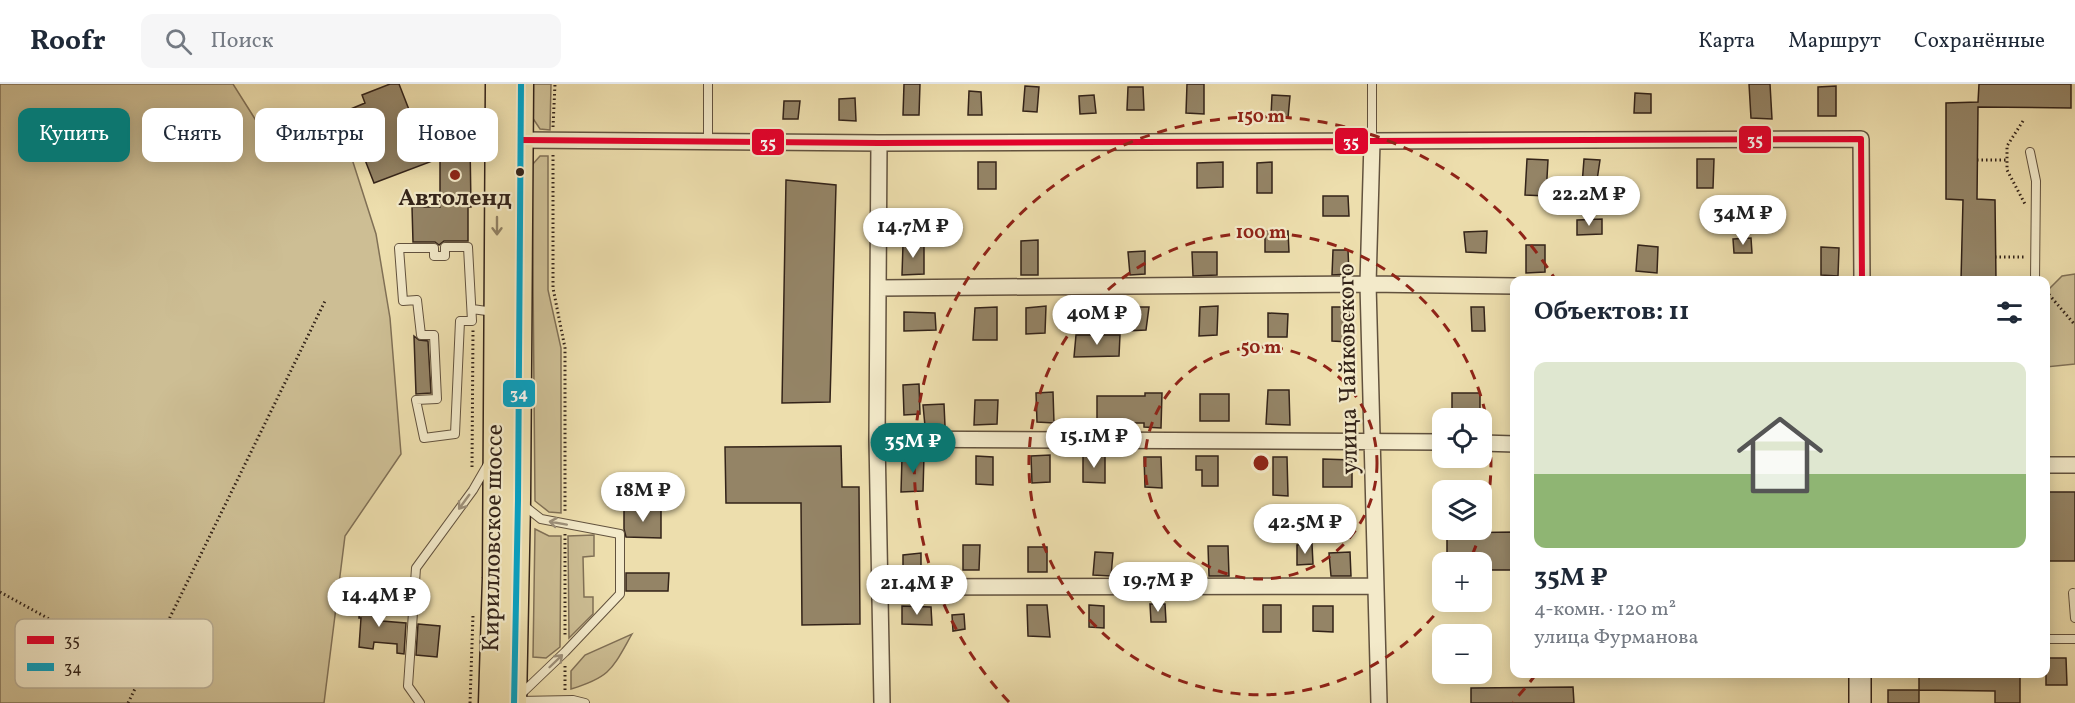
<!DOCTYPE html>
<html lang="ru">
<head>
<meta charset="utf-8">
<style>
	:root { --surface:#fff; --page:#f6f6f7; --text:#1f2937; --muted:#747a83; --line:#e0e1e3; --accent:#0f766e }
	body { margin:0; font-family:Vollkorn,serif; background:var(--page); color:var(--text); height:100vh; display:flex; flex-direction:column; font-size:22px; white-space:nowrap }
	* { box-sizing:border-box; margin:0 }
	p { font-size:20px; color:var(--muted) }
	.icon { flex:none; width:33px; height:33px; fill:none; stroke:currentColor; stroke-width:2; stroke-linecap:round; stroke-linejoin:round }
	.map { position:relative; flex:1; overflow:hidden }
	.side { position:absolute; left:1510px; top:192px; width:540px; height:402px; display:flex; flex-direction:column; background:var(--surface); border-radius:12px; box-shadow:0 3px 15px #0003 }
	.side>* { flex:none }
	.top-card { position:absolute; left:18px; top:24px; width:570px; height:54px; display:flex; gap:12px }
	.tools { position:absolute; left:1432px; top:324px; display:grid; gap:12px }
	.tools a { display:grid; place-items:center; width:60px; height:60px; border-radius:12px; background:var(--surface); box-shadow:0 3px 15px #0003; font-size:30px }
	.price { position:absolute; translate:-50% -51px; padding:0 14px; border-radius:21px; background:#fff; color:#222; font-size:20px; line-height:39px; filter:drop-shadow(0 2px 3px #0008) }
	.price::after { content:''; position:absolute; left:50%; top:36px; width:18px; height:14px; margin-left:-9px; background:inherit; clip-path:polygon(0 0,100% 0,50% 100%) }
	.price.current { background:var(--accent); color:#fff }
	ul { padding:0; list-style:none }
	li { display:grid; align-content:center; gap:12px; height:318px; padding:0 24px }
	li+li { border-top:2px solid var(--line) }
	li span { display:grid; place-items:center; height:186px; border-radius:12px; color:#555 }
	li>.icon { margin-inline-start:auto }
	span .icon { width:108px; height:108px; fill:#fffc; stroke-width:1 }
	li b { font-size:26px }
	h2 { display:flex; justify-content:space-between; align-items:center; height:72px; padding:0 24px; font-size:26px }
	.chip { padding:0 21px; border-radius:12px; background:var(--surface); box-shadow:0 3px 15px #0003; font-size:21px; line-height:54px }
	.chip.current { background:var(--accent); color:#fff }
	header { display:flex; align-items:center; gap:36px; box-sizing:border-box; height:84px; padding:0 30px; background:var(--surface); border-bottom:2px solid var(--line) }
	header strong { font-size:28px }
	nav { display:flex; gap:33px; margin-inline-start:auto; font-size:21px }
	.search { width:420px; height:54px; background:var(--page); display:flex; align-items:center; gap:15px; box-sizing:border-box; padding:0 21px; border-radius:12px; color:var(--muted); font-size:22px }
	.map>svg:first-child { display:block }
	.green { fill:#cdbe94; stroke:#807056; stroke-width:1.5 }
	.building { fill:#948466; stroke:#332319; stroke-width:1.5 }
	.lines { fill:none; stroke-linecap:round; stroke-linejoin:round }
	.lane-casing { stroke:#62523e; stroke-width:10 }
	.street-casing { stroke:#62523e; stroke-width:18 }
	.secondary-casing { stroke:#332319; stroke-width:24 }
	.primary-casing { stroke:#332319; stroke-width:27 }
	.path { stroke:#332319; stroke-width:3; stroke-dasharray:1.5 3; stroke-linecap:butt }
	.lane { stroke:#f3eaca; stroke-width:8 }
	.street { stroke:#f3eaca; stroke-width:15 }
	.secondary { stroke:#f3eaca; stroke-width:21 }
	.primary { stroke:#eddead; stroke-width:24 }
	.bus-1-casing { stroke:#f3eaca; stroke-width:10 }
	.bus-2-casing { stroke:#f3eaca; stroke-width:10 }
	.bus-1 { stroke:#e4002b; stroke-width:6 }
	.bus-2 { stroke:#03a2c5; stroke-width:6 }
	.oneway { stroke:#908063 }
	.oneway2 { stroke:#9d907a }
	.ring { fill:none; stroke:#8f2418; stroke-width:3; stroke-dasharray:10 8 }
	.bus-dot { fill:#332319; stroke:#f3eaca; stroke-width:2 }
	.poi-dot { fill:#8f2418; stroke:#f3eaca; stroke-width:2 }
	.labels { text-anchor:middle; dominant-baseline:central; stroke-width:4.5; stroke-linejoin:round; paint-order:stroke }
	.poi-label { font-size:24px; font-weight:bold; fill:#332319; stroke:#f3eaca }
	.street-label { font-size:24px; fill:#332319; stroke:#f3eaca }
	.key { fill:#f3eaca; stroke:#b9ae95; stroke-width:1.5 }
	.key-label { font-size:16px; fill:#332319 }
	.centre { fill:#8f2418; stroke:#f3eaca; stroke-width:3 }
	.ring-label { font-size:18px; text-anchor:middle; font-weight:bold; fill:#8f2418; stroke:#f3eaca; stroke-width:4.5; stroke-linejoin:round; paint-order:stroke }
	.line-badge { stroke:#f3eaca; stroke-width:2 }
	.badge-label { font-size:16px; text-anchor:middle; font-weight:bold; fill:#fff }
</style>
</head>
<body>
<header>
<strong>Roofr</strong>
<div class="search"><svg class="icon" aria-label="search" viewBox="0 0 24 24"><circle cx="10" cy="10" r="6"/><path d="M15 15l6 6"/></svg>Поиск</div>
<nav><a>Карта</a><a>Маршрут</a><a>Сохранённые</a></nav>
</header>
<div class="map">
<svg width="2075" height="619" viewBox="0 0 2075 619">
	<rect width="100%" height="100%" fill="#eddead"/>
	<filter id="stains"><feTurbulence type="fractalNoise" baseFrequency=".00333" numOctaves="4"/><feColorMatrix values="0 0 0 0 .2 0 0 0 0 .09 0 0 0 0 .02 0 0 0 .5 -.17"/></filter>
	<radialGradient id="worn" r=".72"><stop offset=".6" stop-color="#630" stop-opacity="0"/><stop offset="1" stop-color="#630" stop-opacity=".3"/></radialGradient>
	<!-- green -->
	<path class="green" d="M0,0H233L262,46L344,50L376,150L390,234L401,370L345,452L324,619H0Z
		M533,0H551L550,46L540,45L532,33Z
		M540,72H548V206L561,264V429L549,428L535,417L532,81Z
		M2075,190V280L2046,283L2047,207L2062,192Z
		M535,445L549,452H561L560,563L546,574L533,573Z
		M594,451V472L583,473L584,513H593V530L569,554L568,452Z
		M632,550C612,585 611,593 571,605V587L585,571Z"/>
	<!-- building -->
	<path class="building" d="M390,0H399L422,59H470L471,123H468V157H444L439,161L435,158H413L412,123H440V74L374,99L346,27L365,19L362,11Z
		M904,0H920L919,31H903Z
		M1187,0H1204V30L1186,29Z
		M1749,0H1770L1772,35L1751,34Z
		M1979,0H2071V24L1978,23L1977,115L1995,116L1996,196H1961L1963,116L1946,115V19L1978,18Z
		M1025,2L1039,3L1037,28L1023,27Z
		M1836,2V32H1818V3Z
		M1128,3H1143L1144,26H1127Z
		M969,7L981,8L982,31H968Z
		M1635,9L1651,10V29H1634Z
		M1094,11L1096,29L1080,30L1079,12Z
		M1272,11L1290,12L1288,34L1271,32Z
		M855,14L856,37L839,36V15Z
		M784,17H800L798,35H783Z
		M1527,75L1548,76L1546,112L1525,111Z
		M1584,75L1600,76L1596,103L1582,101Z
		M1697,75H1714L1713,104H1697Z
		M978,78H996V105H978Z
		M1223,78V103L1197,104V79Z
		M1272,78V109H1257V79Z
		M786,96L836,101L830,318L782,319Z
		M1323,112H1348L1349,132H1323Z
		M1602,135V150L1577,151V136Z
		M1265,147H1288L1289,168H1265Z
		M1487,147L1486,169L1466,168L1464,148Z
		M1751,154L1752,169H1734L1733,155Z
		M1038,156V191H1021V157Z
		M903,160H924V190L902,191Z
		M1526,161H1545V188L1526,189Z
		M1638,161L1658,163L1657,189L1636,187Z
		M1821,163L1839,164L1838,192L1821,191Z
		M1333,166H1348L1349,190L1332,191Z
		M1145,167V190L1130,191L1128,168Z
		M1192,168H1217V191L1193,192Z
		M1046,222L1045,249L1026,250V224Z
		M1218,222L1217,251L1199,252L1200,223Z
		M997,223V256H973L975,224Z
		M1127,223H1149L1146,246L1126,247Z
		M1332,223H1350L1349,258L1332,257Z
		M1471,223H1484L1485,247H1472Z
		M904,228L935,229L936,246L904,247Z
		M1268,229L1288,230L1287,253H1268Z
		M1076,251H1120L1119,272L1074,273Z
		M414,252L419,256L428,257L431,309L416,310Z
		M919,300L920,330L904,331L903,301Z
		M1268,306H1289L1290,341L1266,340Z
		M1053,308L1054,339L1037,338L1036,309Z
		M1145,309H1162L1161,344L1144,343V339H1097V312H1145Z
		M1452,309H1480V334H1452Z
		M1200,310H1229V337H1200Z
		M975,316H998L997,340L974,341Z
		M944,320L945,342H925L923,321Z
		M841,362L842,403H859L860,540L802,541L801,419H726L725,363Z
		M924,371L923,407L901,408L902,373Z
		M1050,371V398L1032,399L1031,372Z
		M976,372L993,373V401L976,400Z
		M1083,372H1105V399L1083,398Z
		M1196,372H1218V402H1202V386H1196Z
		M1144,373H1161L1162,404L1145,403Z
		M1273,373H1287L1288,412L1273,411Z
		M1323,375L1352,376V403H1323Z
		M2046,408H2075V477H2046Z
		M624,424H661V454L626,453L624,445Z
		M1515,448V486H1482V478H1447V449Z
		M1312,460L1313,480L1297,481V461Z
		M963,461H980L979,486H963Z
		M1208,462H1228L1229,492H1209Z
		M1028,463H1047V488H1028Z
		M1095,468L1113,469L1111,492L1093,491Z
		M1350,468L1351,492H1331L1329,469Z
		M921,469V489L903,488V471Z
		M626,489H669L668,507H626Z
		M360,516L380,518L383,523L382,537L406,539L404,570L397,569V560L374,558L373,565L359,563L361,534H359Z
		M1150,520H1165L1166,538H1151Z
		M1027,521H1047L1050,553L1028,552Z
		M1089,521L1104,522V544L1089,543Z
		M1263,521H1281V548H1263Z
		M902,522L931,523L932,541L902,540Z
		M1313,522H1333V548L1313,547Z
		M964,530L965,545L953,547L952,531Z
		M418,540L440,542L437,573L416,571Z
		M2046,574H2066L2067,601H2046Z
		M1919,590H2020V619H1995V607L1919,606Z
		M1573,603L1574,619H1471V604Z
		M1888,606H1919V619H1888Z"/>
	<g class="lines">
		<!-- lane casing -->
		<g class="lane-casing">
			<path id="lane" d="M708,0V57
				M1372,0V58
				M2030,68L2036,97L2035,196
				M445,163H468L472,237H460L455,350L424,354L416,316L437,315L434,251H421L417,216L403,217L399,164H434V172H445Z
				M472,225L494,228
				M2073,509L2075,534
				M2046,555H2075
				M519,612L565,568L620,510V450L541,435L522,420
				M518,617L573,616L585,619
				M420,619L408,602L416,484L473,406L488,380"/>
		</g>
		<!-- street casing -->
		<g class="street-casing">
			<path id="street" d="M521,56L879,59L1861,55L1862,196
				M1372,58L1368,200L1379,619
				M879,59L877,355L882,619
				M879,204L1368,200L1515,202
				M877,355L1443,358
				M1482,359L1515,360
				M2046,381H2075
				M881,503L1375,502"/>
		</g>
		<!-- secondary casing -->
		<g class="secondary-casing">
			<path id="secondary" d="M1860,590V619"/>
		</g>
		<!-- primary casing -->
		<g class="primary-casing">
			<path id="primary" d="M491,619L495,494L498,0
				M514,619L518,416L521,0"/>
		</g>
		<!-- path -->
		<path class="path" d="M2023,37L2007,62V86L2025,120
			M553,43L555,0
			M553,71V204L565,264V429
			M1977,76H2007
			M1995,173H2025
			M2046,207L2075,241
			M472,383L473,246
			M565,450V552
			M0,508L144,587
			M565,582V606
			M128,619L326,215
			M470,619L473,531"/>
		<!-- lane -->
		<use href="#lane" class="lane"/>
		<!-- street -->
		<use href="#street" class="street"/>
		<!-- secondary -->
		<use href="#secondary" class="secondary"/>
		<!-- primary -->
		<use href="#primary" class="primary"/>
		<!-- bus-1 casing -->
		<g class="bus-1-casing">
			<path id="bus-1" d="M521,56L879,59L1861,55L1862,196"/>
		</g>
		<!-- bus-2 casing -->
		<g class="bus-2-casing">
			<path id="bus-2" d="M514,619L518,416L521,0"/>
		</g>
		<!-- bus-1 -->
		<use href="#bus-1" class="bus-1"/>
		<!-- bus-2 -->
		<use href="#bus-2" class="bus-2"/>
	</g>
	<!-- one-way arrows -->
	<defs><path id="oneway-shaft" d="M-6 0H5M1.5-3L5.5 0L1.5 3" fill="none" stroke-width="1.6" stroke-linecap="round" stroke-linejoin="round" transform="scale(1.5)"/></defs>
	<use class="oneway" href="#oneway-shaft" transform="translate(497 142) rotate(90)"/>
	<g class="oneway2">
		<use href="#oneway-shaft" transform="translate(464 418) rotate(126)"/>
		<use href="#oneway-shaft" transform="translate(558 439) rotate(-170)"/>
		<use href="#oneway-shaft" transform="translate(556 577) rotate(-44)"/>
	</g>
	<!-- distance rings -->
	<g class="ring">
		<circle cx="1261" cy="379" r="116"/>
		<path d="M1445 518A231 231 0 1 1 1469 478"/>
		<path d="M1536 590A347 347 0 0 1 1513 618M1009 618A347 347 0 1 1 1555 195"/>
	</g>
	<!-- markers -->
	<circle class="bus-dot" cx="520" cy="88" r="5"/>
	<circle class="poi-dot" cx="455" cy="91" r="6"/>
	<g class="labels">
		<!-- poi labels -->
		<g class="poi-label">
			<text x="455" y="115">Автоленд</text>
		</g>
		<!-- street labels -->
		<g class="street-label">
			<text transform="translate(1349 285) rotate(-91)">улица Чайковского</text>
			<text transform="translate(494 454) rotate(-89)">Кирилловское шоссе</text>
		</g>
	</g>
	<!-- legend -->
	<rect x="15" y="535" width="198" height="69" rx="9" class="key"/>
	<rect x="27" y="552" width="27" height="8" fill="#e4002b"/>
	<rect x="27" y="579" width="27" height="8" fill="#03a2c5"/>
	<g class="key-label">
		<text x="64" y="562">35</text>
		<text x="64" y="589">34</text>
	</g>
	<circle cx="1261" cy="379" r="9" class="centre"/>
	<g class="ring-label">
		<text x="1261" y="38">150 m</text>
		<text x="1261" y="154">100 m</text>
		<text x="1261" y="269">50 m</text>
	</g>
	<g class="line-badge">
		<rect x="1738" y="41" width="34" height="29" rx="6" fill="#e4002b"/>
		<rect x="1334" y="43" width="35" height="28" rx="6" fill="#e4002b"/>
		<rect x="751" y="44" width="34" height="28" rx="6" fill="#e4002b"/>
		<rect x="502" y="295" width="34" height="29" rx="6" fill="#03a2c5"/>
	</g>
	<g class="badge-label">
		<text x="1755" y="61">35</text>
		<text x="1351" y="63">35</text>
		<text x="768" y="64">35</text>
		<text x="519" y="315">34</text>
	</g>
	<rect width="100%" height="100%" filter="url(#stains)"/>
	<rect width="100%" height="100%" fill="url(#worn)"/>
</svg>
<div class="tools">
<a><svg class="icon" aria-label="locate" viewBox="0 0 24 24"><circle cx="12" cy="12" r="6"/><path d="M12 2v4M12 18v4M2 12h4M18 12h4"/></svg></a>
<a><svg class="icon" aria-label="layers" viewBox="0 0 24 24"><path d="M12 4l9 5-9 5-9-5zM3 14l9 5 9-5"/></svg></a>
<a>+</a>
<a>−</a>
</div>
<b class="price" style="left:1589px;top:143px">22.2M ₽</b>
<b class="price" style="left:1743px;top:162px">34M ₽</b>
<b class="price" style="left:913px;top:175px">14.7M ₽</b>
<b class="price" style="left:1097px;top:262px">40M ₽</b>
<b class="price" style="left:1094px;top:385px">15.1M ₽</b>
<b class="price current" style="left:913px;top:390px">35M ₽</b>
<b class="price" style="left:643px;top:439px">18M ₽</b>
<b class="price" style="left:1305px;top:471px">42.5M ₽</b>
<b class="price" style="left:1158px;top:529px">19.7M ₽</b>
<b class="price" style="left:917px;top:532px">21.4M ₽</b>
<b class="price" style="left:379px;top:544px">14.4M ₽</b>
<div class="top-card">
<a class="chip current">Купить</a>
<a class="chip">Снять</a>
<a class="chip">Фильтры</a>
<a class="chip">Новое</a>
</div>
<section class="side">
<h2>Объектов: 11<svg class="icon" aria-label="filters" viewBox="0 0 24 24"><path d="M4 7h16M4 17h16"/><circle cx="9" cy="7" r="2"/><circle cx="15" cy="17" r="2"/></svg></h2>
<ul>
<li><span style="background:linear-gradient(#dfe7d0 60%,#8fb573 0)"><svg class="icon" aria-label="home" viewBox="0 0 24 24"><path d="M3 11l9-7 9 7M6 9v11h12V9"/></svg></span><div><b>35M ₽</b><p>4-комн. · 120 m²</p><p>улица Фурманова</p></div></li>
</ul>
</section>
</div>
</body>
</html>
